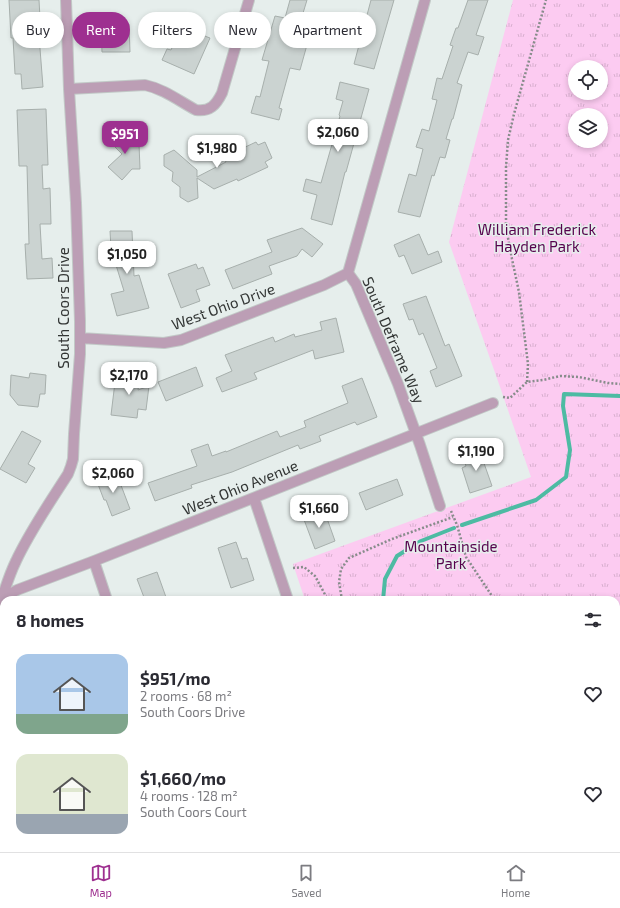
<!DOCTYPE html>
<html lang="en">
<head>
<meta charset="utf-8">
<style>
	:root { --surface:#fff; --page:#f2f2f3; --text:#2b2b33; --muted:#7c7c81; --line:#e1e1e2; --accent:#9e3090 }
	body { margin:0; font-family:"Exo 2",sans-serif; background:var(--page); color:var(--text); height:100vh; display:flex; flex-direction:column; font-size:15px; white-space:nowrap }
	* { box-sizing:border-box; margin:0 }
	p { font-size:13px; color:var(--muted) }
	.icon { flex:none; width:22px; height:22px; fill:none; stroke:currentColor; stroke-width:2; stroke-linecap:round; stroke-linejoin:round }
	.map { position:relative; flex:1; overflow:hidden }
	.panel { position:absolute; left:0px; top:596px; width:620px; height:256px; display:flex; flex-direction:column; background:var(--surface); border-radius:12px 12px 0 0; box-shadow:0 2px 6px #0003 }
	.panel>* { flex:none }
	.banner { position:absolute; left:12px; top:12px; width:400px; height:36px; display:flex; gap:8px }
	.tools { position:absolute; left:568px; top:60px; display:grid; gap:8px }
	.tools a { display:grid; place-items:center; width:40px; height:40px; border-radius:50%; background:var(--surface); box-shadow:0 2px 6px #0003; font-size:20px }
	.price { position:absolute; translate:-50% -34px; padding:0 9px; border-radius:8px; background:#fff; color:#222; font-size:13px; line-height:26px; filter:drop-shadow(0 1px 2px #0008) }
	.price::after { content:''; position:absolute; left:50%; top:24px; width:12px; height:9px; margin-left:-6px; background:inherit; clip-path:polygon(0 0,100% 0,50% 100%) }
	.price.current { background:var(--accent); color:#fff }
	ul { padding:0; list-style:none }
	li { display:flex; align-items:center; gap:12px; height:100px; padding:0 16px }
	li span { display:grid; place-items:center; flex:none; width:112px; height:80px; border-radius:12px; color:#555 }
	li>.icon { margin-inline-start:auto }
	span .icon { width:48px; height:48px; fill:#fffc; stroke-width:1 }
	li b { font-size:17px }
	h2 { display:flex; justify-content:space-between; align-items:center; height:48px; padding:0 16px; font-size:17px }
	.chip { padding:0 14px; border-radius:18px; background:var(--surface); box-shadow:0 2px 6px #0003; font-size:14px; line-height:36px }
	.chip.current { background:var(--accent); color:#fff }
	.tab-bar { display:flex; justify-content:space-around; align-items:center; height:56px; border-top:1px solid var(--line); background:var(--surface); font-size:11px; color:var(--muted) }
	.tab-bar a { display:grid; justify-items:center; gap:2px }
	.tab-bar .current { color:var(--accent) }
	.map>svg:first-child { display:block }
	.park { fill:url(#park-tufts); fill-rule:evenodd }
	.lines { fill:none; stroke-linecap:round; stroke-linejoin:round }
	.stream { stroke:#4dbba3; stroke-width:4 }
	.building { fill:#cbd3d1; stroke:#a7afac }
	.minor-casing { stroke:#c2c9c7; stroke-width:12 }
	.path { stroke:#878c8b; stroke-width:2.5; stroke-dasharray:2 2; stroke-linecap:butt }
	.minor { stroke:#bc9eb5; stroke-width:10 }
	.labels { text-anchor:middle; dominant-baseline:central; stroke-width:3; stroke-linejoin:round; paint-order:stroke }
	.park-label { font-size:15px; fill:#57034e; stroke:#e6eeec }
	.street-label { font-size:15px; fill:#323534; stroke:#e6eeec }
</style>
</head>
<body>
<div class="map">
<svg width="620" height="852" viewBox="0 0 620 852">
	<defs>
		<pattern id="park-tufts" width="24" height="20" patternUnits="userSpaceOnUse"><rect width="24" height="20" fill="#fccbf1"/><path d="M3 7l-1-3M5 7V3M7 7l1-3M15 17l-1-3M17 17v-4M19 17l1-3" fill="none" stroke="#d8afcf"/></pattern>
	</defs>
	<rect width="100%" height="100%" fill="#e6eeec"/>
	<!-- park -->
	<path class="park" d="M513,0H620V701L616,702V600H305L293,564L531,477L499,384L449,242ZM575,67H601V93H575ZM575,115H601V141H575Z"/>
	<g class="lines">
		<!-- stream -->
		<path class="stream" d="M462,525L536,500L566,477L570,450L563,406L564,394L620,396
			M383,600L385,579L397,556L421,541L454,528"/>
	</g>
	<!-- building -->
	<path class="building" d="M9,0H39L41,36H39L43,87L22,89L21,74H15L13,38H11Z
		M290,0H307L300,23L306,25L304,32L310,34L300,70L290,68L279,108L282,109L279,120L251,113L256,96L260,97L269,61L262,60L275,16L285,18Z
		M371,0H394L374,69L354,64Z
		M468,0H488L476,35L484,37L478,55L468,52L457,83L462,85L453,119H452L446,139L450,140L445,158L440,157L434,176L432,175L420,217L398,212L409,174L416,176L423,149L416,147L422,129L429,131L437,100L432,99L437,78L442,79L453,46L450,45L456,28H458Z
		M129,24L130,52H102L101,25Z
		M179,32L191,37L194,32L210,38L194,74L162,60L167,49L171,50Z
		M340,82L369,89L346,172H345L332,225L311,219L317,195L303,191L306,179L321,183L340,116L339,115L343,101L336,99Z
		M46,109L48,165H42L43,189L50,188L51,224H40L42,259L52,258L53,278L27,279L25,244H29L27,166H19L17,110Z
		M121,129L139,144L140,169H132L122,180L108,167L122,154L109,141Z
		M256,142L258,145L265,142L272,158L265,162L268,167L238,181L237,179L214,189L197,178L198,198L188,202L180,197V187L172,181L173,172L164,166V155L174,150L197,170V177L226,162L224,157Z
		M302,228L323,244L312,257L302,249L297,256L269,266L272,274L233,289L225,270L272,252L267,240Z
		M110,231H132L134,276L139,275L149,308L117,316L111,294L124,291L116,265H112Z
		M419,234L428,255L438,251L442,262L412,274L404,255L399,257L394,245Z
		M196,264L198,269L203,267L210,285L196,290L200,301L181,308L168,274Z
		M426,296L445,346L449,344L462,376L436,387L430,371L437,368L423,333L419,335L413,319L409,320L403,304Z
		M336,318L344,352L315,359L313,350L254,373L257,379L222,392L216,378L232,371L225,355L273,337L275,342L294,334L295,337L322,330L320,322Z
		M196,367L203,386L166,401L158,382Z
		M30,373L46,375L45,394H40L38,407L18,405L10,395L11,375L29,378Z
		M116,374L140,376L138,390L149,386L146,410L138,409L137,418L111,415Z
		M362,378L377,417L357,425L355,422L319,436L321,441L300,449L298,445L232,472L191,485L192,488L155,501L148,483L197,466L191,450L208,444L212,456L226,451V452L277,431L280,437L306,427L304,421L348,403L342,386Z
		M22,431L41,441L28,464L35,468L26,483L0,469Z
		M479,449L492,486L470,493L462,468L466,466L462,455Z
		M116,472L130,509L112,516L106,500H104L96,479Z
		M397,479L403,495L366,510L359,493Z
		M324,510L335,541L315,549L303,517Z
		M236,542L242,559L247,558L254,580L231,588L218,548Z
		M157,572L167,600H145L137,579Z"/>
	<g class="lines">
		<!-- minor casing -->
		<g class="minor-casing">
			<path id="minor" d="M425,0L348,273L356,284L398,384L420,445L440,506
				M69,89L145,85C164,89 179,101 196,110C210,112 216,105 222,93L249,0
				M80,338L164,343L181,340L324,285L348,273
				M254,498L288,600
				M94,561L107,600
				M2,598C6,586 10,573 16,561C30,531 50,502 68,474L71,466L73,459L74,434L80,354V321L76,203L69,89L66,0
				M0,600L17,590L94,561L493,403
				M0,818L4,829
				M11,848L12,852
				M190,852L202,848"/>
		</g>
		<!-- path -->
		<path class="path" d="M527,382L528,364L519,292L512,259L506,227V167L508,140L514,114L546,0
			M503,397L510,398L527,382L543,380L560,376L579,377L608,383L620,384
			M451,511L457,525L466,557L492,596L494,600
			M293,568L304,567L315,576L328,600
			M342,600L339,582L341,569L349,558L392,539L453,517
			M616,694H620"/>
		<!-- minor -->
		<use href="#minor" class="minor"/>
	</g>
	<g class="labels">
		<!-- park labels -->
		<g class="park-label">
			<text x="537" y="229">William Frederick<tspan x="537" dy="17">Hayden Park</tspan></text>
			<text x="451" y="546">Mountainside<tspan x="451" dy="17">Park</tspan></text>
		</g>
		<!-- street labels -->
		<g class="street-label">
			<text transform="translate(223 306) rotate(-20)">West Ohio Drive</text>
			<text transform="translate(63 308) rotate(-90)">South Coors Drive</text>
			<text transform="translate(394 340) rotate(67)">South Deframe Way</text>
			<text transform="translate(240 487) rotate(-22)">West Ohio Avenue</text>
		</g>
	</g>
</svg>
<div class="tools">
<a><svg class="icon" aria-label="locate" viewBox="0 0 24 24"><circle cx="12" cy="12" r="6"/><path d="M12 2v4M12 18v4M2 12h4M18 12h4"/></svg></a>
<a><svg class="icon" aria-label="layers" viewBox="0 0 24 24"><path d="M12 4l9 5-9 5-9-5zM3 14l9 5 9-5"/></svg></a>
</div>
<b class="price" style="left:338px;top:153px">$2,060</b>
<b class="price current" style="left:125px;top:155px">$951</b>
<b class="price" style="left:217px;top:169px">$1,980</b>
<b class="price" style="left:127px;top:275px">$1,050</b>
<b class="price" style="left:129px;top:396px">$2,170</b>
<b class="price" style="left:476px;top:472px">$1,190</b>
<b class="price" style="left:113px;top:494px">$2,060</b>
<b class="price" style="left:319px;top:529px">$1,660</b>
<div class="banner">
<a class="chip">Buy</a>
<a class="chip current">Rent</a>
<a class="chip">Filters</a>
<a class="chip">New</a>
<a class="chip">Apartment</a>
</div>
<section class="panel">
<h2>8 homes<svg class="icon" aria-label="filters" viewBox="0 0 24 24"><path d="M4 7h16M4 17h16"/><circle cx="9" cy="7" r="2"/><circle cx="15" cy="17" r="2"/></svg></h2>
<ul>
<li><span style="background:linear-gradient(#a9c7e8 75%,#7fa58c 0)"><svg class="icon" aria-label="home" viewBox="0 0 24 24"><path d="M3 11l9-7 9 7M6 9v11h12V9"/></svg></span><div><b>$951/mo</b><p>2 rooms · 68 m²</p><p>South Coors Drive</p></div><svg class="icon" aria-label="heart" viewBox="0 0 24 24"><path d="M12 20l-8-8c-3-5 5-10 8-4 3-6 11-1 8 4z"/></svg></li>
<li><span style="background:linear-gradient(#dfe7d0 75%,#9aa5b1 0)"><svg class="icon" aria-label="home" viewBox="0 0 24 24"><path d="M3 11l9-7 9 7M6 9v11h12V9"/></svg></span><div><b>$1,660/mo</b><p>4 rooms · 128 m²</p><p>South Coors Court</p></div><svg class="icon" aria-label="heart" viewBox="0 0 24 24"><path d="M12 20l-8-8c-3-5 5-10 8-4 3-6 11-1 8 4z"/></svg></li>
</ul>
</section>
</div>
<nav class="tab-bar">
<a class="current"><svg class="icon" aria-label="map" viewBox="0 0 24 24"><path d="M3 6l6-2 6 2 6-2v14l-6 2-6-2-6 2zM9 4v14M15 6v14"/></svg>Map</a>
<a><svg class="icon" aria-label="saved" viewBox="0 0 24 24"><path d="M7 4h10v16l-5-4-5 4z"/></svg>Saved</a>
<a><svg class="icon" aria-label="home" viewBox="0 0 24 24"><path d="M3 11l9-7 9 7M6 9v11h12V9"/></svg>Home</a>
</nav>
</body>
</html>
